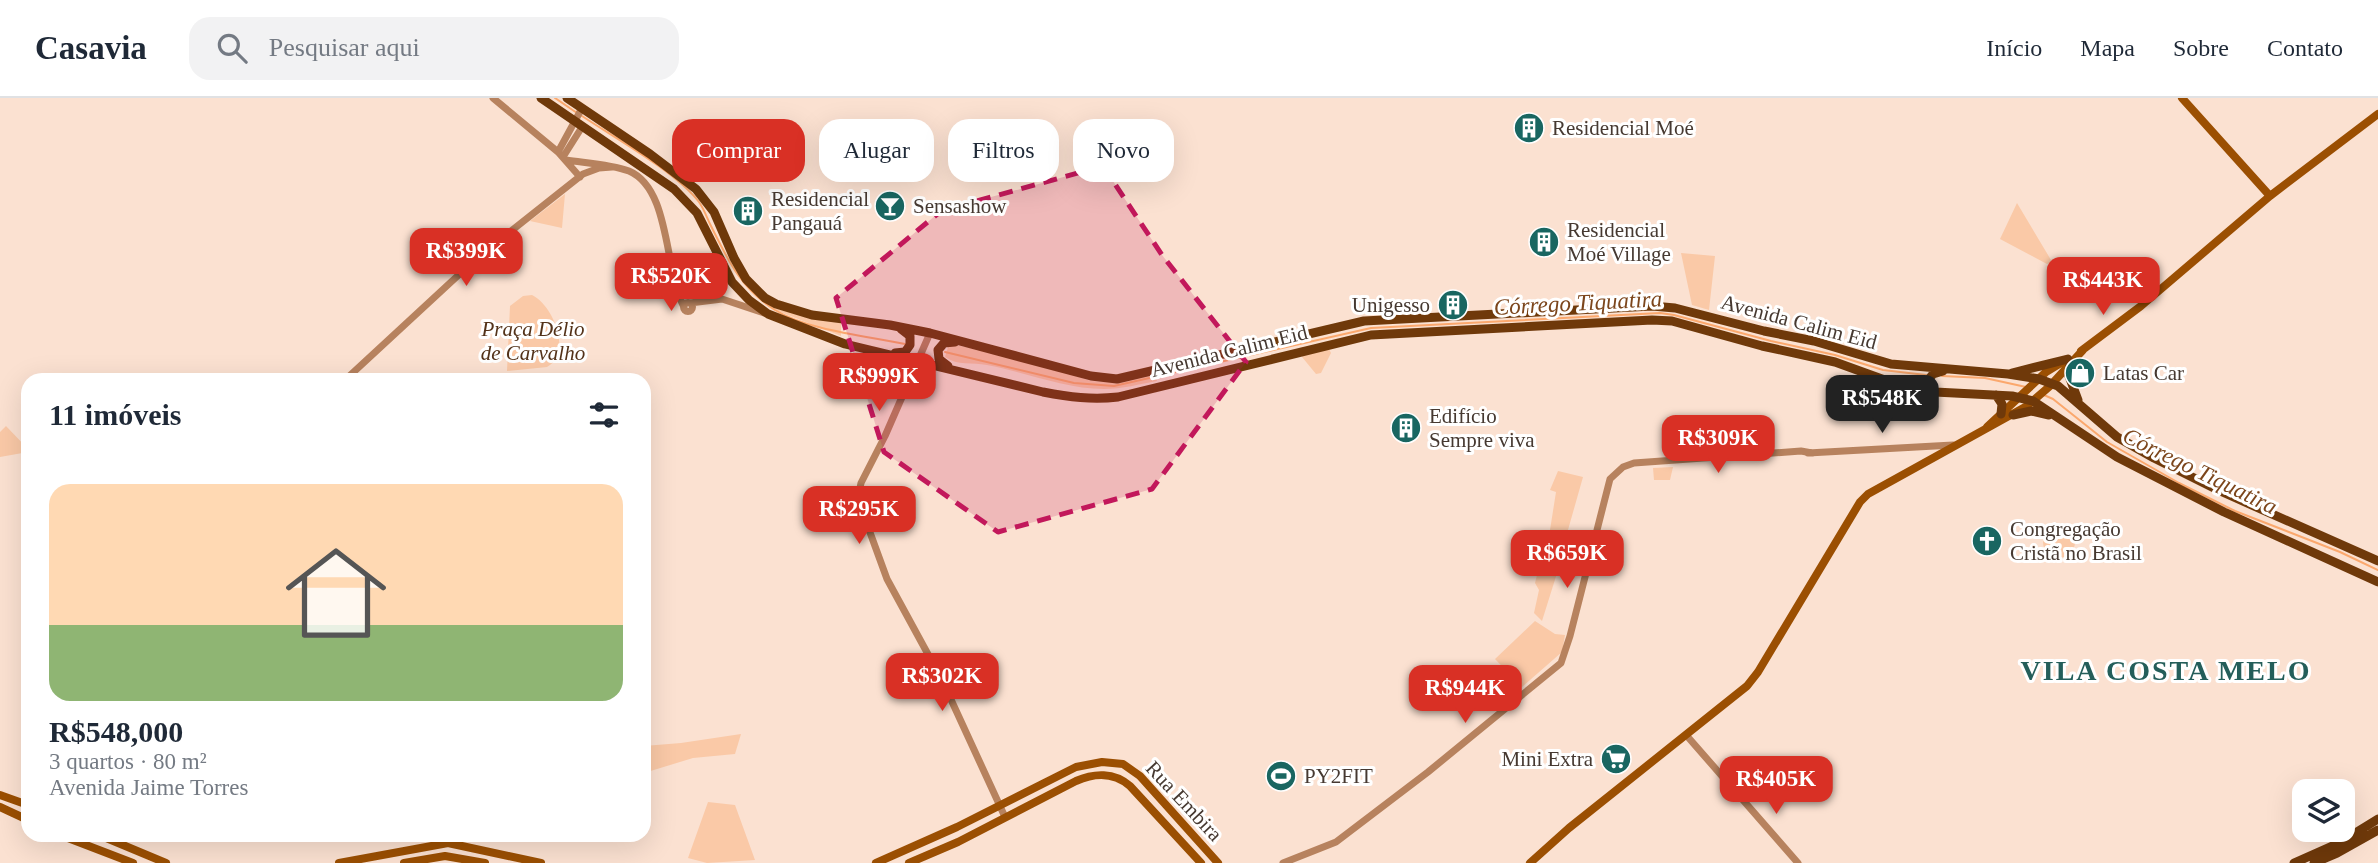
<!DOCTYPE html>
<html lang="pt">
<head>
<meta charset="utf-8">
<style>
	:root { --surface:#fff; --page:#f2f2f3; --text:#1f2937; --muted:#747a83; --line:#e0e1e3; --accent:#d93025 }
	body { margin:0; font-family:"Times New Roman",serif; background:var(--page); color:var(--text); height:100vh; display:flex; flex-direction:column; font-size:26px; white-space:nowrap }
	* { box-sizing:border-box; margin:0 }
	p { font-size:23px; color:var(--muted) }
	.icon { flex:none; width:38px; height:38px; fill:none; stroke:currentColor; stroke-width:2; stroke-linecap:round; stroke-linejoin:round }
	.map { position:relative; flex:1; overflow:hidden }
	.panel { position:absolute; left:21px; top:275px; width:630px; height:469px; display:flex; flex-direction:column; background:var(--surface); border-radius:21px; box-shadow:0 7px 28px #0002 }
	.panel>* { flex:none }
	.banner { position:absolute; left:672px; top:21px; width:665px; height:63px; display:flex; gap:14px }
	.tools { position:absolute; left:2292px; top:681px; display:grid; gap:14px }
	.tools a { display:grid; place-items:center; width:63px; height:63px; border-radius:14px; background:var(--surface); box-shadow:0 7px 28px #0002; font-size:35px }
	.price { position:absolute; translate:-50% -60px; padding:0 16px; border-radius:14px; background:var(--accent); color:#fff; font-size:23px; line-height:46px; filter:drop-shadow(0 2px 4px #0008) }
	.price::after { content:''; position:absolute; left:50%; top:42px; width:21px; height:16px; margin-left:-10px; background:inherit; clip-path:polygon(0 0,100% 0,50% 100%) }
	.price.on { background:#222; color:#fff }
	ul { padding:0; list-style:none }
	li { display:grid; align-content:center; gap:14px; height:371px; padding:0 28px }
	li span { display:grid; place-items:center; height:217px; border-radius:21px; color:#555 }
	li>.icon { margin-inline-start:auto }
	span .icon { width:126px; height:126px; fill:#fffc; stroke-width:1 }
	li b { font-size:30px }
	h2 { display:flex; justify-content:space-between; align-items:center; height:84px; padding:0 28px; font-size:30px }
	.tag { padding:0 24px; border-radius:21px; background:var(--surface); box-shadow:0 7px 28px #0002; font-size:24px; line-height:63px }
	.tag.on { background:var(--accent); color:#fff }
	header { display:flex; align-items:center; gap:42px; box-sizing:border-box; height:98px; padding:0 35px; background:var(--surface); border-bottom:2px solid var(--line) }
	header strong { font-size:33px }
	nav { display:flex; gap:38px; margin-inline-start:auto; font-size:24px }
	.search { width:490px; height:63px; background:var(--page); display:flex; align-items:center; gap:18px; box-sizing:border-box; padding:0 24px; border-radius:21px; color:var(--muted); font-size:26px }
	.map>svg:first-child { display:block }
	.green { fill:#fac9a7 }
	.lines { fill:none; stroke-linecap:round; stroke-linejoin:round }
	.stream { stroke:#fba86d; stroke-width:2 }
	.tertiary { stroke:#b7825e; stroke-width:7 }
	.secondary { stroke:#9b4f02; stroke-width:8 }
	.primary { stroke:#6f390a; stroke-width:9 }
	.marked { fill:#c2185b; fill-opacity:0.2; stroke:#c2185b; stroke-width:5; stroke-dasharray:14 9; stroke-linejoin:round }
	.labels { text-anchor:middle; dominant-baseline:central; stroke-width:6; stroke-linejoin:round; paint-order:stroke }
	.poi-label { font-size:21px; fill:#463931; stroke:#fff; text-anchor:start }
	.street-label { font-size:21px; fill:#463931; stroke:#fff }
	.park-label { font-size:21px; font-style:italic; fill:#533219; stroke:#fff }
	.water-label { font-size:23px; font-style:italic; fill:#7c461c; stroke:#fff }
	.district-label { font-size:28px; font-weight:bold; letter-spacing:2px; fill:#245e5a; stroke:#fff }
</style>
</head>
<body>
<header>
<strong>Casavia</strong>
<div class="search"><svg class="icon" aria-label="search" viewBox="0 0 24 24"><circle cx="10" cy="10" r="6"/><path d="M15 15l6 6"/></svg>Pesquisar aqui</div>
<nav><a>Início</a><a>Mapa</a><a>Sobre</a><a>Contato</a></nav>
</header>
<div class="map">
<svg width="2378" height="765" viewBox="0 0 2378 765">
	<rect width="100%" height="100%" fill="#fbe1d1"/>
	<!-- green -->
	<path class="green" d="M565,96L562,130L530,123Z
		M2017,105L2051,162L2050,165L2047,166L2000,141Z
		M1681,155L1715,158L1709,212L1692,207Z
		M532,197C553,207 573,255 547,269L507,273L510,208L523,198Z
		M762,201L841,225V238L778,213Z
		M956,247L1030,263L1091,283L1108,284L1155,275L1157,283C1140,286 1122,291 1104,291C1065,291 1025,274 987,267C972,264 958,268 945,259L948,249Z
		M1329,251L1331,255L1321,275L1316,276L1302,259V256Z
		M6,328L28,351V354L0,359V334Z
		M1673,369L1670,382H1654L1653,370Z
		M1558,373L1583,379L1564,446L1541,441L1543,432H1550L1556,394L1550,392Z
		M2043 444a16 16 0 1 1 32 0a16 16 0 1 1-32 0Z
		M1549,454L1563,456L1542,523L1534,515L1539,492L1535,485L1541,461L1547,463Z
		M1535,523L1555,536L1565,537L1562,554L1522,589L1495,561Z
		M741,636L735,656L693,660L644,675V648L681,645Z
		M708,704L735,707L755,762L707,765L688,760Z"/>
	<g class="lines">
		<!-- stream -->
		<path class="stream" d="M555,0L577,15
			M582,18C615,40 676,74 699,104C704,111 707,120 711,128C728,162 741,191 775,212C807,232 867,238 905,246
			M945,254L1074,285L1114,288L1371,230L1660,215L1674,217L1771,243L1835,257L1883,272L1926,277
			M1942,278L1985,280L2026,289
			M2044,297L2053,301L2107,344L2179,385L2235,413L2340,454L2378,472"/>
		<!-- tertiary -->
		<path class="tertiary" d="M493,0L558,54L580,79
			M558,54L582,10
			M563,59L582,29
			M566,62C586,65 610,66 629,73C671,91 664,172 684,209
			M683.5 209a4.5 4.5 0 1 1 9 0a4.5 4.5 0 1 1-9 0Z
			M690,205L722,201L764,215
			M930,235L885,338L861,385L859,395L860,407L887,481L942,582L1005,719
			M345,282L464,172L506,137L583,76L599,70L612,69
			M1808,355L1953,347
			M1687,638L1798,765
			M1283,765L1336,744L1428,674L1561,565L1570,538L1610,381L1623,369L1634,365L1801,353L1812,355"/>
		<!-- secondary -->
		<path class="secondary" d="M2182,0L2270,98
			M2081,253L2141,208L2270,98L2378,16
			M1987,329L2046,274L2064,263
			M0,697L28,707
			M0,709L28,722
			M60,737L133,765
			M99,737L166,765
			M339,765L448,745L541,765
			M404,765L445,758L485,765
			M876,765L957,729L1076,669L1102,664L1123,666L1140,678L1218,765
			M909,765L958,744L1076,683C1094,675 1114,674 1130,688L1201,765
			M1530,765L1569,730L1747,588L1758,574L1860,404L1868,396L2027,308L2050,288L2083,252"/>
		<!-- primary -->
		<path class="primary" d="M541,0L674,91L697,115L732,184L749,202L768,216L845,246L1043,294C1069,299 1092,302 1118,299L1371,237L1652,222L1672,223L1762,248L1835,264L1904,289L1935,294L2012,298L2033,303L2117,359L2224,414L2378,484
			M567,0L650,56L696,91L714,114L734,160L746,181L765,200L776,206L812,217L890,227L930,235L1091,278L1117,281L1364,223L1652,208L1675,210L1764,233L1814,243L1891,266L2008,276L2039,281L2058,288L2117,339L2154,360L2218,392L2378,463
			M895,255L905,254L910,247V238L901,231
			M2070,266L2069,278L2078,302
			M948,268L939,261L938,252L944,245L955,244
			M2012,275L2068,261
			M1935,294L1929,288V281L1933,276L1943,273
			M1996,297L2002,306L2001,316
			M2013,317L2031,313L2049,317
			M2294,765L2339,745L2378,721
			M2314,765L2337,755L2378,732"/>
	</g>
	<!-- marked area -->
	<path class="marked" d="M1103,68L1162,157L1246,264L1152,391L998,434L884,354L836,200L941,113Z"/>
	<!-- icons -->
	<defs>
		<g id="building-disc" transform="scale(1.575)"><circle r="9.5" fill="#196661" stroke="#fff"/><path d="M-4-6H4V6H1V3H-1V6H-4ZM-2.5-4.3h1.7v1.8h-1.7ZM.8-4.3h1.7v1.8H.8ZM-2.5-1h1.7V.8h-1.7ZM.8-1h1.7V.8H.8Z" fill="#fff"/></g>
		<g id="bar-disc" transform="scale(1.575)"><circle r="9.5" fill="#196661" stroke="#fff"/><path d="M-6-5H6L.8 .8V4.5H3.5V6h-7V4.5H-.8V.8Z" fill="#fff"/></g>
		<g id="shop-disc" transform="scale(1.575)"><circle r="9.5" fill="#196661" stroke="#fff"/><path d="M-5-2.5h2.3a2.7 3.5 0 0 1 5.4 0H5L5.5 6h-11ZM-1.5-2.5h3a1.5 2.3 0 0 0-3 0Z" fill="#fff"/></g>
		<g id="church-disc" transform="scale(1.575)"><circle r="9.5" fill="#196661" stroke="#fff"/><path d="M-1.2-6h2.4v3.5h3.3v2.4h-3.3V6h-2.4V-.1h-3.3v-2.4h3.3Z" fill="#fff"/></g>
		<g id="supermarket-disc" transform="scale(1.575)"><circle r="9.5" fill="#196661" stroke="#fff"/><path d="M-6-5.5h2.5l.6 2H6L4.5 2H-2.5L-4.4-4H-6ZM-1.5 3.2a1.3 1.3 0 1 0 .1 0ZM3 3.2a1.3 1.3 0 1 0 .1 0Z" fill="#fff"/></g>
		<g id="stadium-disc" transform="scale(1.575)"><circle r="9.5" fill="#196661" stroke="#fff"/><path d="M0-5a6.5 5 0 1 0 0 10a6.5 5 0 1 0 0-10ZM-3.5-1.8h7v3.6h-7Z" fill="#fff"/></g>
	</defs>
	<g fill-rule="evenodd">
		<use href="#building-disc" x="1529" y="30"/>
		<use href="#bar-disc" x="890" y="108"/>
		<use href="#building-disc" x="748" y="113"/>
		<use href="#building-disc" x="1544" y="144"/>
		<use href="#building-disc" x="1453" y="207"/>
		<use href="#shop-disc" x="2080" y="275"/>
		<use href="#building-disc" x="1406" y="330"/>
		<use href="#church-disc" x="1987" y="443"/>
		<use href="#supermarket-disc" x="1616" y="661"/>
		<use href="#stadium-disc" x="1281" y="678"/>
	</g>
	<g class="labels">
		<!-- poi labels -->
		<g class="poi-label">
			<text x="1552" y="30">Residencial Moé</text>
			<text x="771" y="101">Residencial<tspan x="771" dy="24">Pangauá</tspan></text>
			<text x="913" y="108">Sensashow</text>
			<text x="1567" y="132">Residencial<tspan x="1567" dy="24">Moé Village</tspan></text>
			<text x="1430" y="207" text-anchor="end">Unigesso</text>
			<text x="2103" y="275">Latas Car</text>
			<text x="1429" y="318">Edifício<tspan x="1429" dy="24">Sempre viva</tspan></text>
			<text x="2010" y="431">Congregação<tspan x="2010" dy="24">Cristã no Brasil</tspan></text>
			<text x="1593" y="661" text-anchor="end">Mini Extra</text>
			<text x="1304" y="678">PY2FIT</text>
		</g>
		<!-- street labels -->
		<g class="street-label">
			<text transform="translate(1799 224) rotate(15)">Avenida Calim Eid</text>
			<text transform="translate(1229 253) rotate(-14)">Avenida Calim Eid</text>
			<text transform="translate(1184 703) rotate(47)">Rua Embira</text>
		</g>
		<!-- park labels -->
		<g class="park-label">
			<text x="533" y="231">Praça Délio<tspan x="533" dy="24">de Carvalho</tspan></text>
		</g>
		<!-- water labels -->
		<g class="water-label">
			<text transform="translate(1578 205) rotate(-3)">Córrego Tiquatira</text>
			<text transform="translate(2200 373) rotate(26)">Córrego Tiquatira</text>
		</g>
		<!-- district labels -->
		<g class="district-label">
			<text x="2166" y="572">VILA COSTA MELO</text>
		</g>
	</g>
</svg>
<div class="tools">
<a><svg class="icon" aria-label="layers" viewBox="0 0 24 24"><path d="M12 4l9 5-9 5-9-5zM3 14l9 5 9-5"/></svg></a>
</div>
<b class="price" style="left:466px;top:190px">R$399K</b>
<b class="price" style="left:671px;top:215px">R$520K</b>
<b class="price" style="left:2103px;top:219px">R$443K</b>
<b class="price" style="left:879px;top:315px">R$999K</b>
<b class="price on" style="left:1882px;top:337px">R$548K</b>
<b class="price" style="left:1718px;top:377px">R$309K</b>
<b class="price" style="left:859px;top:448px">R$295K</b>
<b class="price" style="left:1567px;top:492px">R$659K</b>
<b class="price" style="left:942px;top:615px">R$302K</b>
<b class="price" style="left:1465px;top:627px">R$944K</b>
<b class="price" style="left:1776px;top:718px">R$405K</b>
<div class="banner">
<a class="tag on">Comprar</a>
<a class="tag">Alugar</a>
<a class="tag">Filtros</a>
<a class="tag">Novo</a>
</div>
<section class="panel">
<h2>11 imóveis<svg class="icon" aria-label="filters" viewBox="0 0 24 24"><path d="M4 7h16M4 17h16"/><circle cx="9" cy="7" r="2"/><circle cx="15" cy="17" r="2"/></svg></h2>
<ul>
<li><span style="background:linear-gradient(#ffd9b3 65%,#8fb573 0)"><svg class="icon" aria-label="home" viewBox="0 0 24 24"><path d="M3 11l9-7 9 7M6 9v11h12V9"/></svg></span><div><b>R$548,000</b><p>3 quartos · 80 m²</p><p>Avenida Jaime Torres</p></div></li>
</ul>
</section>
</div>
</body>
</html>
